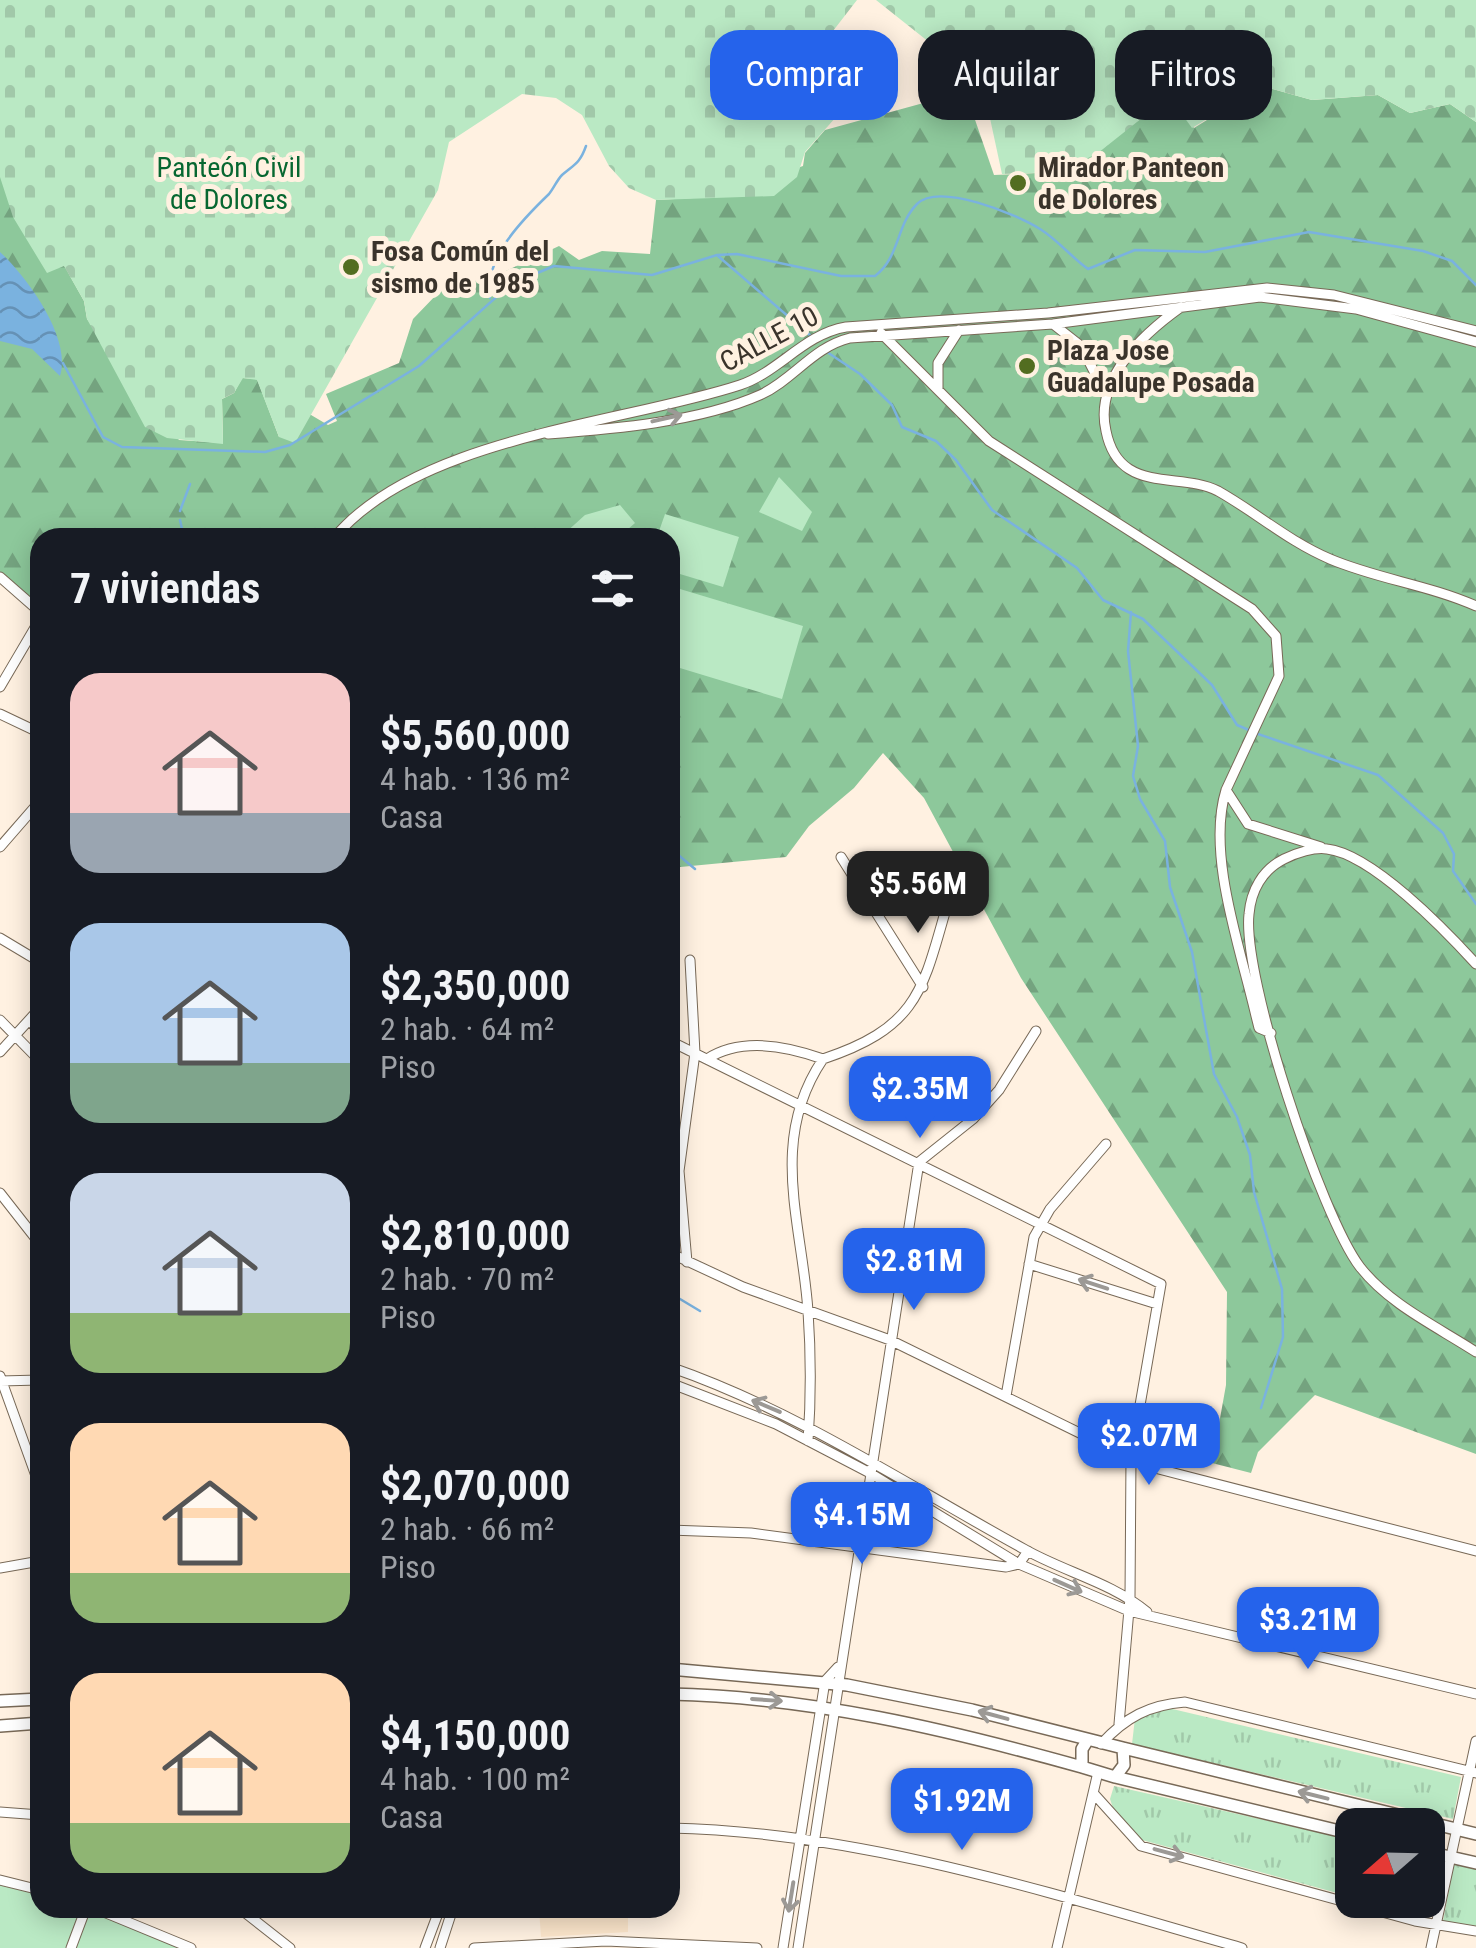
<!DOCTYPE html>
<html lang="es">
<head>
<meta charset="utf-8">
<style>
	:root { --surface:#171b24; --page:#20242c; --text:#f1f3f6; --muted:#9ea1a6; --accent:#2563eb }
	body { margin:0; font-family:"Roboto Condensed",sans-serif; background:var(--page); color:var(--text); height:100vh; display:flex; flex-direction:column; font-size:38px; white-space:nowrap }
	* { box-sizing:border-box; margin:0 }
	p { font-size:32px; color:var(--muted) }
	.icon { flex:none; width:55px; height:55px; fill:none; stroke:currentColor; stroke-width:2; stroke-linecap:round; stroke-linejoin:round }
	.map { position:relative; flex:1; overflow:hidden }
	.sheet { position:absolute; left:30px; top:528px; width:650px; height:1390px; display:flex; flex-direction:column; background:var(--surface); border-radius:30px; box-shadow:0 5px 25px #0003 }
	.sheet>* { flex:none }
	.hud { position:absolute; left:710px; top:30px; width:615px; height:90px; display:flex; gap:20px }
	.needle { width:65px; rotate:250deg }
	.buttons { position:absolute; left:1335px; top:1808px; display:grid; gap:20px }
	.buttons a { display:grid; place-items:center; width:110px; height:110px; border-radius:20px; background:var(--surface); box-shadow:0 5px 25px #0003; font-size:50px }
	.price { position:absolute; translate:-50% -85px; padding:0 22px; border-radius:20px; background:var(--accent); color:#fff; font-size:32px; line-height:65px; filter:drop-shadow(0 2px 5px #0008) }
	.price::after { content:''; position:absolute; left:50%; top:60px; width:30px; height:22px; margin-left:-15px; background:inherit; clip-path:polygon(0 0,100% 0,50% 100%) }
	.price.selected { background:#222; color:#fff }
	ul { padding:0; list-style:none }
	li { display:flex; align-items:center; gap:30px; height:250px; padding:0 40px }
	li span { display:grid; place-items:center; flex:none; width:280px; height:200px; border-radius:30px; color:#555 }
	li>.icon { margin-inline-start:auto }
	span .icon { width:120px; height:120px; fill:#fffc; stroke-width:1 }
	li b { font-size:42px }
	h2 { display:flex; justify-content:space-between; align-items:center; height:120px; padding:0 40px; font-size:42px }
	.tag { padding:0 35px; border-radius:30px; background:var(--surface); box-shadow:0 5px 25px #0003; font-size:35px; line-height:90px }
	.tag.selected { background:var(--accent); color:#fff }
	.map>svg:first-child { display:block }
	.built { fill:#fce6cb }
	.forest { fill:url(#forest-firs) }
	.cemetery { fill:url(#cemetery-stones) }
	.park { fill:url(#park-tufts) }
	.garden { fill:#bae9c4 }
	.water { fill:url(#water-waves) }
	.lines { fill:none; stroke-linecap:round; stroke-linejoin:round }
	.stream { stroke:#7ab2df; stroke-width:2.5 }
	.minor-casing { stroke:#786957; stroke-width:11 }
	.major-casing { stroke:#786957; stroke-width:14 }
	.minor { stroke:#fff; stroke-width:9 }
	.major { stroke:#fff; stroke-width:11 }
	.oneway { stroke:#9c9995 }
	.poi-dot { fill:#526d20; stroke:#fff1e1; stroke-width:4 }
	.labels { text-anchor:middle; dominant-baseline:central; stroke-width:10; stroke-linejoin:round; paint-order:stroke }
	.park-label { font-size:28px; fill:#076731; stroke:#fff1e1 }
	.poi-label { font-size:28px; font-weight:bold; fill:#3a332b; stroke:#fff1e1; text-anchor:start }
	.street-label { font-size:28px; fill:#3a332b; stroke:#fff1e1 }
</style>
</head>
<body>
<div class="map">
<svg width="1476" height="1948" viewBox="0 0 1476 1948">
	<defs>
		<pattern id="forest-firs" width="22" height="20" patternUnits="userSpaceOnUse" patternTransform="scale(2.5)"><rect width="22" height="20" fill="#8dc89b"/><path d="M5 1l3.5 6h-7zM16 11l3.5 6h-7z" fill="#74a37f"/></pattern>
		<pattern id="cemetery-stones" width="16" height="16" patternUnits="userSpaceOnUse" patternTransform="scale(2.5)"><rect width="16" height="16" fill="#bae9c4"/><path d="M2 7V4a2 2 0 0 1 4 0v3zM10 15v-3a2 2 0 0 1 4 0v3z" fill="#a1c8a9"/></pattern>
		<pattern id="park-tufts" width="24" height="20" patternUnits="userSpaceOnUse" patternTransform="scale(2.5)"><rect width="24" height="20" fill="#bae9c4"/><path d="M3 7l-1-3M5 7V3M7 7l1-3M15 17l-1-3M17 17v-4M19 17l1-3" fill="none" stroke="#a1c8a9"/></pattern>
		<pattern id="water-waves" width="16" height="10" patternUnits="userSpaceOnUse" patternTransform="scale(2.5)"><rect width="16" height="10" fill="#7ab2df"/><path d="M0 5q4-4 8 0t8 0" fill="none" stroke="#6591b5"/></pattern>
	</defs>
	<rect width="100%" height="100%" fill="#fff1e1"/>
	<!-- built -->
	<path class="built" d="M539,1908H628V1932L541,1937Z"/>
	<!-- forest -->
	<path class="forest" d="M1262,86L1312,100L1378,95L1410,113L1450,104L1476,122V1454L1315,1395L1258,1452L1251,1473L1212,1463L1226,1385L1227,1292L1021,978L924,798L883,753L854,788L809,826L786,857L670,868V538H40V612L0,575V151L84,301L87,319L179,440L223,443L222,399L234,393L242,378L257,379L279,437L306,412L328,425L337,421L326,394L399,363L413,319L439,292L506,271L559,246L579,260L602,251L650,254L656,200L712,197L803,166L805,153L825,130L960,93L972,111L994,175L1060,172L1142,118L1176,106L1194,128Z"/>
	<!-- cemetery -->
	<path class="cemetery" d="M0,0H857L826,40L844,108L805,152L797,177L774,196L656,200L629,188L609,166L582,115L556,98L522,94L449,142L438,190L295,443L279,437L257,380L243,378L234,393L222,399L223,444L167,438L145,427L87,319L84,301L64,266L47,273L13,217L0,177Z
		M876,0H1476V122L1450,104L1410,113L1378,95L1312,100L1262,86L1192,128L1176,106L1142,118L1098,153L1060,172L1002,174L988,109L966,101L942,83L939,50Z"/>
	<!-- park -->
	<path class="park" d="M1164,1707L1461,1777L1453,1819L1132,1744L1135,1718Z
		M1114,1786L1352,1840V1897L1142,1840L1114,1811L1110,1799Z
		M1428,1857L1444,1861L1430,1917L1365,1900H1428Z
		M1454,1864L1476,1869V1926L1443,1921Z"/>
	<!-- garden -->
	<path class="garden" d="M779,477L812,512L802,531L759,512Z
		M620,505L635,523L619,537L564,534L585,515Z
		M665,514L739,537L723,587L670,571V538L657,537Z
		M670,586L803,626L782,699L670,665Z
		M0,1884L40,1893V1908H81L182,1948H0Z"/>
	<!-- water -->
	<path class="water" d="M0,252C27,277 72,338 60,376L32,349L0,341Z"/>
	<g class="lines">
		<!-- stream -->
		<path class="stream" d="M718,256L811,336
			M490,298C483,259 523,219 549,194C554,188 557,180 562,175C575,164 580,163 586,146
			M827,352L860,374L892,405L902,427L936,441L956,460L992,510L1077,568L1103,600L1143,619L1212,685L1237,725L1251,731
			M63,363L103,437L122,447L265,452L290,445L419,366L511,284L554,266L652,275L717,255L737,254L841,276H875C900,257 896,225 917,204C939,182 1016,214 1040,229C1058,240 1071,257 1088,269L1135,250L1205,252L1309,232L1423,251L1452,261L1476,285
			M180,511L190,484
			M180,520L184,538
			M1131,612L1128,651L1138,746L1133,776L1140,799L1165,841L1170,887L1192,952L1214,1074L1237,1117L1250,1155L1254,1192L1282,1289L1283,1337L1261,1408
			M1258,734L1378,775L1443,833L1454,854L1453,871L1476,904
			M670,848L695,869
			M670,1293L700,1311"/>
		<!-- minor casing -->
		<g class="minor-casing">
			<path id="minor" d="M1181,307C1143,334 1094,379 1106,431C1109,446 1115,460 1129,469C1154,485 1191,477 1218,491C1257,513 1288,541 1330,559C1377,579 1429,585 1476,606
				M1053,324L1081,346L1106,395
				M881,333L989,441L1252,609L1276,636L1279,676L1226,790L1248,824L1321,847
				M938,390V363L959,330
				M548,434C613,429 699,422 760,395C793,380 813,347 850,338L1053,324L1260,297L1356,309L1476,342
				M334,538C418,437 621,424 740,385C779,372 804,334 846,327L1048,313L1267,288L1334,295L1476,331
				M0,577L40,612
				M0,687L40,619
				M0,714L40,733
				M1226,790C1206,854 1241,950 1256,1016L1259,1028L1271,1033
				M0,847L40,801
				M841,857L923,987
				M0,938L40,962
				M1476,964C1446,931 1372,854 1327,849C1314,847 1296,853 1284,859C1262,870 1251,891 1249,914C1242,977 1321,1216 1360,1267C1390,1305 1436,1326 1476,1352
				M0,1020L40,1061
				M31,1021L40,1035
				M670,1041L1161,1284L1131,1457L1130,1598L1119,1724
				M0,1052L40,1008
				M707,1059C741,1037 787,1046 823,1059
				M0,1193L40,1244
				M670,1253L743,1287L890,1340L1147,1466L1476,1551
				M687,1262L679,1171L695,1053L690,960
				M1029,1264L1157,1304
				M670,1367C797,1411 907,1485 1024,1549C1064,1572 1111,1582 1147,1612
				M0,1376L40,1487
				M0,1381L40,1380
				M670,1383L776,1424L870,1473L1019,1564L1129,1611L1476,1694
				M1006,1396L1034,1237L1050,1209L1106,1144
				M808,1441C811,1399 811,1354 808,1311C802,1223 768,1140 823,1059C922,1026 923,987 950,895
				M670,1530L751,1533L1006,1567L1019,1564L1028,1551
				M0,1568L40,1561
				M1101,1744C1126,1717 1149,1705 1185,1702L1476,1773
				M1095,1795L1141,1846L1415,1921L1476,1931
				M0,1812L40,1815
				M670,1828C865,1832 1056,1895 1242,1948
				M0,1880L40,1890
				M94,1908L191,1948
				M239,1908L290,1948
				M71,1948L86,1908
				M425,1948L440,1908
				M440,1948L453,1908
				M474,1948L606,1941L757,1948
				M783,1948L825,1681L838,1667
				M798,1948L919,1162L973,1119L999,1090L1036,1031
				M1057,1948L1098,1772
				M1431,1948L1476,1741"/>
		</g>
		<!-- major casing -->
		<g class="major-casing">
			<path id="major" d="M670,1669L847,1685L972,1710L1123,1748L1124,1765L1115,1777L1082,1767V1749L1087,1741
				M670,1694C811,1697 946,1729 1082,1767
				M0,1701L40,1699
				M0,1726L40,1723
				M1123,1748L1476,1834
				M1115,1777L1352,1834
				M1428,1852L1476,1863"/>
		</g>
		<!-- minor -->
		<use href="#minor" class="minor"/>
		<!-- major -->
		<use href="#major" class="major"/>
	</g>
	<!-- one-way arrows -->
	<defs><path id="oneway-shaft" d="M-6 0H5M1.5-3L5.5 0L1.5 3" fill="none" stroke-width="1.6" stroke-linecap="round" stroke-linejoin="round" transform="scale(2.5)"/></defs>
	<g class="oneway">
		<use href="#oneway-shaft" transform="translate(667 418) rotate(-13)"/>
		<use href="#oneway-shaft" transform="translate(1093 1284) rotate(-162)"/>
		<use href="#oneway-shaft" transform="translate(766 1406) rotate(-157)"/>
		<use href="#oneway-shaft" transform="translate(1068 1586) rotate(24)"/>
		<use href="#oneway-shaft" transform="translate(767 1700) rotate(4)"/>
		<use href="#oneway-shaft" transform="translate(993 1715) rotate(-165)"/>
		<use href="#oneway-shaft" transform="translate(1313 1795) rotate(-166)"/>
		<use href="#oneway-shaft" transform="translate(1169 1853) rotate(15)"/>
		<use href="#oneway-shaft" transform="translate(791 1897) rotate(99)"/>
	</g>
	<!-- markers -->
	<g class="poi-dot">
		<circle cx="1018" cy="183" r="10"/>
		<circle cx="351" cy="267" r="10"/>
		<circle cx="1027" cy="366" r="10"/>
	</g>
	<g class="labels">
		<!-- park labels -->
		<g class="park-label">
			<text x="229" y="167">Panteón Civil<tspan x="229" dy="32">de Dolores</tspan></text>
		</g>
		<!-- poi labels -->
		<g class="poi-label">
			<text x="1038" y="167">Mirador Panteon<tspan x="1038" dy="32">de Dolores</tspan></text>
			<text x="371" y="251">Fosa Común del<tspan x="371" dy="32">sismo de 1985</tspan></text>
			<text x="1047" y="350">Plaza Jose<tspan x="1047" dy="32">Guadalupe Posada</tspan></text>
		</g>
		<!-- street labels -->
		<g class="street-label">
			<text transform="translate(769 339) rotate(-28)">CALLE 10</text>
		</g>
	</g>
</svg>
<div class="buttons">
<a><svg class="needle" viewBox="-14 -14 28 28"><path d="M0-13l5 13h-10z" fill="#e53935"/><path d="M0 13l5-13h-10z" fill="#9ea1a6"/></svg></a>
</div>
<b class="price selected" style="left:918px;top:936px">$5.56M</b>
<b class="price" style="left:920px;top:1141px">$2.35M</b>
<b class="price" style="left:914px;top:1313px">$2.81M</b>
<b class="price" style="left:1149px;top:1488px">$2.07M</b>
<b class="price" style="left:862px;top:1567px">$4.15M</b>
<b class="price" style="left:1308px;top:1672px">$3.21M</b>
<b class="price" style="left:962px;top:1853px">$1.92M</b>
<div class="hud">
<a class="tag selected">Comprar</a>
<a class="tag">Alquilar</a>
<a class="tag">Filtros</a>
</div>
<section class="sheet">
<h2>7 viviendas<svg class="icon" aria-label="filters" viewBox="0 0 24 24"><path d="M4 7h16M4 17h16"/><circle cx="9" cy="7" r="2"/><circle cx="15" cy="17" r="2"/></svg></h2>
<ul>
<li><span style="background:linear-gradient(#f6c9c9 70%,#9aa5b1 0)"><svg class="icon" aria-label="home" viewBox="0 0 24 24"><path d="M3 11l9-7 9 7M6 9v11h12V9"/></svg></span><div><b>$5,560,000</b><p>4 hab. · 136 m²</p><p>Casa</p></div></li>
<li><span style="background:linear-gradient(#a9c7e8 70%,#7fa58c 0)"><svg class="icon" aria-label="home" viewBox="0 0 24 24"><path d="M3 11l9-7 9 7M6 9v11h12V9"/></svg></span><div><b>$2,350,000</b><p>2 hab. · 64 m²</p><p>Piso</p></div></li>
<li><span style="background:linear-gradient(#c9d6e8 70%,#8fb573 0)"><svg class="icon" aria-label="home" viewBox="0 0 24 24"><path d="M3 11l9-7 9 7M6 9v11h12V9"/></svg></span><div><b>$2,810,000</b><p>2 hab. · 70 m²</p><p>Piso</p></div></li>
<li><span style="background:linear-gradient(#ffd9b3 75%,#8fb573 0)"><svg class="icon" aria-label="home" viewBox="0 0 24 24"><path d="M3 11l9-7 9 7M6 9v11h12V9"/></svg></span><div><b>$2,070,000</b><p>2 hab. · 66 m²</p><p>Piso</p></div></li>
<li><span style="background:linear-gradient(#ffd9b3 75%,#8fb573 0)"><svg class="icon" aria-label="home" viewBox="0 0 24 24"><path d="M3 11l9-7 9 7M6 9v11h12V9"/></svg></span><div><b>$4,150,000</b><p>4 hab. · 100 m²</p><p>Casa</p></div></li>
</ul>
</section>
</div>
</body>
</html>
